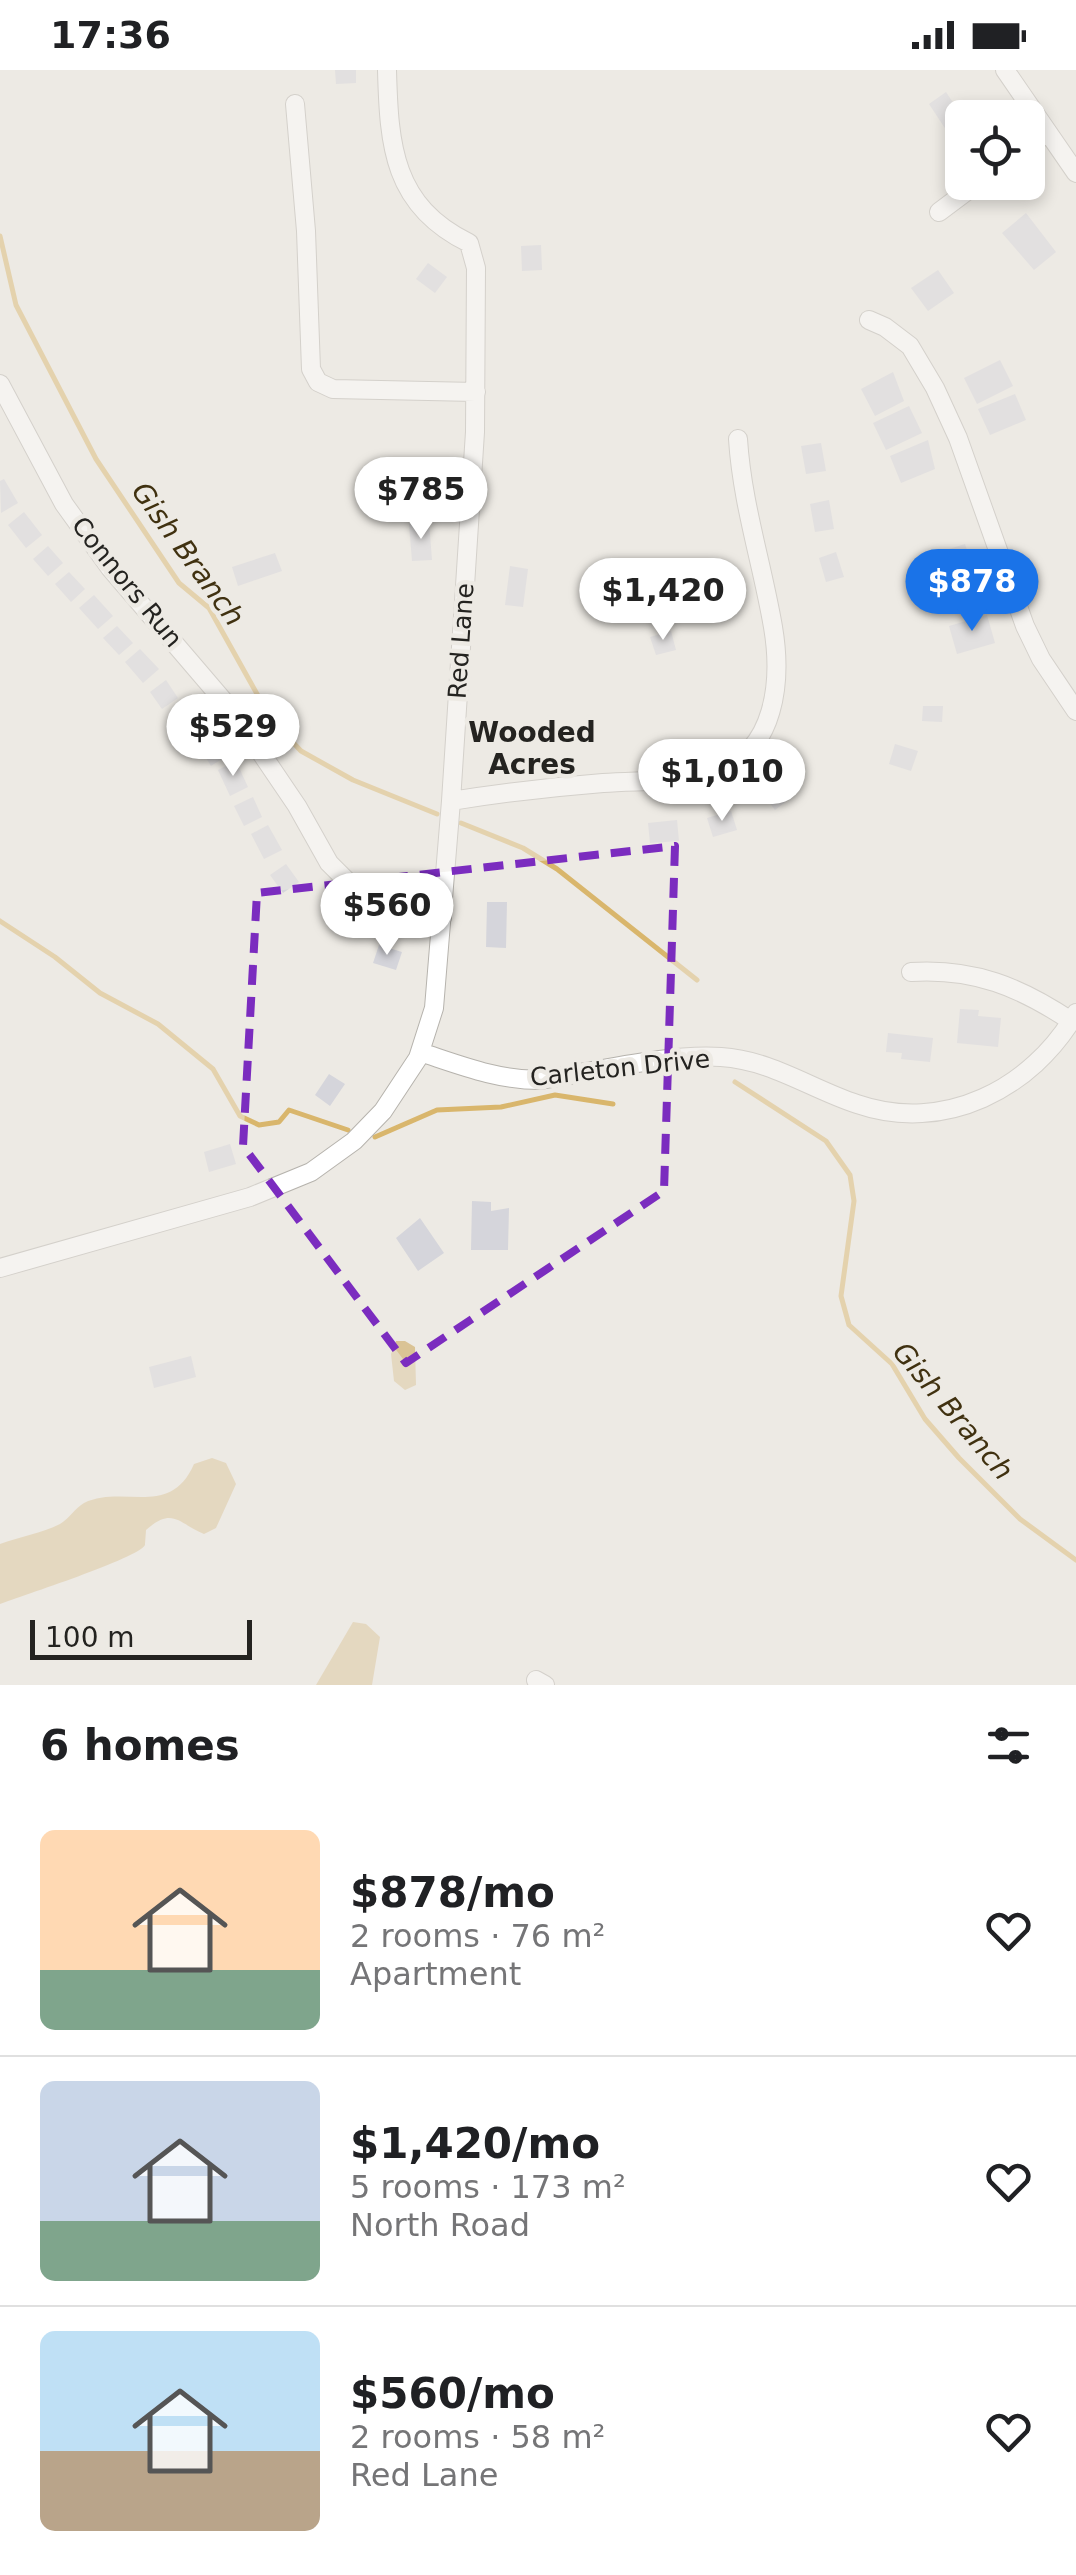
<!DOCTYPE html>
<html lang="en">
<head>
<meta charset="utf-8">
<style>
	:root { --surface:#fff; --page:#f6f6f6; --text:#202124; --muted:#757577; --line:#e0e0e0; --accent:#1a73e8 }
	body { margin:0; font-family:"DejaVu Sans",sans-serif; background:var(--page); color:var(--text); height:100vh; display:flex; flex-direction:column; font-size:38px; white-space:nowrap }
	* { box-sizing:border-box; margin:0 }
	p { font-size:32px; color:var(--muted) }
	.icon { flex:none; width:55px; height:55px; fill:none; stroke:currentColor; stroke-width:2; stroke-linecap:round; stroke-linejoin:round }
	.map { position:relative; height:1615px; overflow:hidden }
	.panel { display:flex; flex-direction:column; background:var(--surface); flex:1 }
	.panel>* { flex:none }
	.fabs { position:absolute; left:945px; top:30px; display:grid; gap:20px }
	.fabs a { display:grid; place-items:center; width:100px; height:100px; border-radius:15px; background:var(--surface); box-shadow:0 5px 15px #0003; font-size:50px }
	.scale { position:absolute; left:30px; bottom:25px; width:222px; box-sizing:border-box; padding-left:10px; border:5px solid #242320; border-top:0; font-size:28px; line-height:35px; white-space:nowrap; color:#242320; -webkit-text-stroke:8px #edeae4; paint-order:stroke }
	.price { position:absolute; translate:-50% -85px; padding:0 22px; border-radius:35px; background:#fff; color:#222; font-size:32px; line-height:65px; filter:drop-shadow(0 2px 5px #0008) }
	.price::after { content:''; position:absolute; left:50%; top:60px; width:30px; height:22px; margin-left:-15px; background:inherit; clip-path:polygon(0 0,100% 0,50% 100%) }
	.price.on { background:var(--accent); color:#fff }
	ul { padding:0; list-style:none }
	li { display:flex; align-items:center; gap:30px; height:250px; padding:0 40px }
	li+li { border-top:2px solid var(--line) }
	li span { display:grid; place-items:center; flex:none; width:280px; height:200px; border-radius:15px; color:#555 }
	li>.icon { margin-inline-start:auto }
	span .icon { width:120px; height:120px; fill:#fffc; stroke-width:1 }
	li b { font-size:42px }
	h2 { display:flex; justify-content:space-between; align-items:center; height:120px; padding:0 40px; font-size:42px }
	.status { display:flex; justify-content:space-between; align-items:center; height:70px; padding:0 50px; background:var(--surface); direction:ltr }
	.status svg { height:28px; fill:currentColor }
	.map>svg:first-child { display:block }
	.green { fill:#dac395 }
	.lines { fill:none; stroke-linecap:round; stroke-linejoin:round }
	.stream { stroke:#d9b66c; stroke-width:5 }
	.building { fill:#d5d5db }
	.minor-casing { stroke:#b6b3ad; stroke-width:20 }
	.minor { stroke:#fff; stroke-width:18 }
	.marked { fill:none; stroke:#7b2cbf; stroke-width:8; stroke-dasharray:20 12; stroke-linejoin:round }
	.labels { text-anchor:middle; dominant-baseline:central; stroke-width:9; stroke-linejoin:round; paint-order:stroke }
	.street-label { font-size:25px; fill:#242320; stroke:#edeae4 }
	.water-label { font-size:28px; font-style:italic; fill:#403110; stroke:#edeae4 }
	.neighbourhood-label { font-size:28px; font-weight:bold; fill:#242320; stroke:#edeae4 }
</style>
</head>
<body>
<div class="status"><b>17:36</b><svg viewBox="0 0 49 12"><path d="M0 12V9h3v3zM5 12V6h3v6zM10 12V3h3v9zM15 12V0h3v12zM26 1h20v11H26zM47 4h2v5h-2z"/></svg></div>
<div class="map">
<svg width="1076" height="1615" viewBox="0 0 1076 1615">
	<rect width="100%" height="100%" fill="#edeae4"/>
	<!-- green -->
	<path class="green" d="M396,1271H405L415,1277L416,1315L405,1320L394,1311L391,1284Z
		M212,1388L226,1393L236,1414L216,1458L204,1464C179,1454 173,1436 146,1460C146,1461 145,1474 145,1475C139,1488 21,1526 0,1534V1474C19,1467 42,1463 60,1454C69,1449 75,1438 84,1433C124,1414 170,1449 194,1394Z
		M353,1552L366,1554L380,1567L372,1615H316Z"/>
	<g class="lines">
		<!-- stream -->
		<path class="stream" d="M0,166L16,235L96,389L179,513L209,538L271,649L301,681L353,710L437,744
			M461,753L523,778L557,799L697,910
			M0,851L55,887L100,923L158,954L213,999L240,1046L259,1055L279,1052L289,1040L348,1060
			M735,1012L826,1071L850,1105L854,1131L841,1226L849,1255L892,1294L925,1349L959,1388L1020,1449L1076,1490
			M375,1067L437,1040L501,1037L555,1025L613,1034"/>
	</g>
	<!-- building -->
	<path class="building" d="M335,0H356V13L336,14Z
		M946,22L962,46V84L929,34Z
		M1026,143L1056,182L1034,200L1002,163Z
		M541,175L542,200L522,201L521,176Z
		M428,193L447,207L435,223L416,209Z
		M938,200L954,223L928,241L911,218Z
		M1000,290L1013,316L977,334L964,308Z
		M893,302L904,331L875,346L861,319Z
		M1015,324L1026,350L990,365L978,339Z
		M909,336L922,363L886,380L873,353Z
		M928,370L935,399L901,413L890,386Z
		M821,373L826,401L806,404L801,376Z
		M4,409L18,433L1,443L0,411Z
		M829,430L834,459L815,462L810,434Z
		M24,442L42,465L26,478L8,455Z
		M429,452L432,490L412,491L409,454Z
		M965,474L974,502L936,514L927,486Z
		M48,476L63,493L48,506L33,489Z
		M836,482L844,507L826,512L819,488Z
		M275,483L282,501L238,516L232,497Z
		M510,496L528,499L523,537L505,535Z
		M69,502L85,519L71,532L55,514Z
		M94,525L113,546L98,559L79,538Z
		M987,545L995,573L957,584L949,556Z
		M117,556L133,573L119,585L103,568Z
		M671,561L676,580L656,585L650,567Z
		M140,579L159,599L143,613L125,592Z
		M166,610L178,628L162,639L150,622Z
		M188,633L205,657L189,668L172,644Z
		M923,636H943L942,652L922,651Z
		M213,661L228,685L211,696L196,671Z
		M895,674L918,681L911,701L889,694Z
		M236,691L248,717L230,726L218,700Z
		M785,707L797,723L775,740L763,724Z
		M253,727L262,747L244,756L234,736Z
		M731,741L737,760L713,767L707,748Z
		M677,750L679,771L650,773L648,753Z
		M268,755L282,780L264,789L251,764Z
		M286,794L299,812L283,823L270,805Z
		M487,832H507L506,878L486,877Z
		M379,875L402,882L396,900L373,893Z
		M960,939L979,940L978,946L1001,948L998,977L957,973Z
		M888,963L933,968L930,992L901,989L902,983L886,982Z
		M329,1004L345,1014L330,1036L315,1025Z
		M230,1074L236,1094L209,1102L204,1082Z
		M472,1131L491,1132V1141L509,1138L508,1180H471Z
		M420,1148L444,1183L418,1201L396,1168Z
		M191,1286L196,1307L154,1318L149,1297Z"/>
	<g class="lines">
		<!-- minor casing -->
		<g class="minor-casing">
			<path id="minor" d="M1005,0L1076,103
				M295,34L306,161L311,299L318,312L333,319L476,322
				M1028,77L1047,62
				M939,142L979,112
				M869,250L885,257L910,276L935,318L958,368L1025,556L1041,589L1076,641
				M0,314L64,434L110,498L234,643L297,736L329,793L365,829L442,848
				M451,731C501,723 552,717 603,713C639,710 683,713 717,701C776,681 782,610 773,557C762,493 742,433 738,369
				M911,902C974,898 1020,917 1071,951
				M420,982C460,995 497,1010 540,1010C592,1002 670,983 721,987C771,990 811,1019 857,1034C944,1064 1032,1019 1076,943
				M0,1198L250,1127L311,1102L354,1071L383,1041L418,988L434,938L451,731L475,362L476,198L469,173C393,136 389,76 387,0
				M536,1610L545,1615"/>
		</g>
		<!-- minor -->
		<use href="#minor" class="minor"/>
	</g>
	<!-- marked area -->
	<path d="M0 0H1076V1615H0ZM675,776L664,1121L406,1293L243,1076L257,823Z" fill="#edeae4" fill-opacity=".55" fill-rule="evenodd"/>
	<path class="marked" d="M675,776L664,1121L406,1293L243,1076L257,823Z"/>
	<g class="labels">
		<!-- street labels -->
		<g class="street-label">
			<text transform="translate(127 512) rotate(51)">Connors Run</text>
			<text transform="translate(461 571) rotate(-86)">Red Lane</text>
			<text transform="translate(620 998) rotate(-6)">Carleton Drive</text>
		</g>
		<!-- water labels -->
		<g class="water-label">
			<text transform="translate(188 484) rotate(54)">Gish Branch</text>
			<text transform="translate(953 1341) rotate(50)">Gish Branch</text>
		</g>
		<!-- neighbourhood labels -->
		<g class="neighbourhood-label">
			<text x="532" y="662">Wooded<tspan x="532" dy="32">Acres</tspan></text>
		</g>
	</g>
</svg>
<div class="fabs">
<a><svg class="icon" aria-label="locate" viewBox="0 0 24 24"><circle cx="12" cy="12" r="6"/><path d="M12 2v4M12 18v4M2 12h4M18 12h4"/></svg></a>
</div>
<div class="scale">100 m</div>
<b class="price" style="left:421px;top:472px">$785</b>
<b class="price on" style="left:972px;top:564px">$878</b>
<b class="price" style="left:663px;top:573px">$1,420</b>
<b class="price" style="left:233px;top:709px">$529</b>
<b class="price" style="left:722px;top:754px">$1,010</b>
<b class="price" style="left:387px;top:888px">$560</b>
</div>
<section class="panel">
<h2>6 homes<svg class="icon" aria-label="filters" viewBox="0 0 24 24"><path d="M4 7h16M4 17h16"/><circle cx="9" cy="7" r="2"/><circle cx="15" cy="17" r="2"/></svg></h2>
<ul>
<li><span style="background:linear-gradient(#ffd9b3 70%,#7fa58c 0)"><svg class="icon" aria-label="home" viewBox="0 0 24 24"><path d="M3 11l9-7 9 7M6 9v11h12V9"/></svg></span><div><b>$878/mo</b><p>2 rooms · 76 m²</p><p>Apartment</p></div><svg class="icon" aria-label="heart" viewBox="0 0 24 24"><path d="M12 20l-8-8c-3-5 5-10 8-4 3-6 11-1 8 4z"/></svg></li>
<li><span style="background:linear-gradient(#c9d6e8 70%,#7fa58c 0)"><svg class="icon" aria-label="home" viewBox="0 0 24 24"><path d="M3 11l9-7 9 7M6 9v11h12V9"/></svg></span><div><b>$1,420/mo</b><p>5 rooms · 173 m²</p><p>North Road</p></div><svg class="icon" aria-label="heart" viewBox="0 0 24 24"><path d="M12 20l-8-8c-3-5 5-10 8-4 3-6 11-1 8 4z"/></svg></li>
<li><span style="background:linear-gradient(#bfe0f5 60%,#b9a48a 0)"><svg class="icon" aria-label="home" viewBox="0 0 24 24"><path d="M3 11l9-7 9 7M6 9v11h12V9"/></svg></span><div><b>$560/mo</b><p>2 rooms · 58 m²</p><p>Red Lane</p></div><svg class="icon" aria-label="heart" viewBox="0 0 24 24"><path d="M12 20l-8-8c-3-5 5-10 8-4 3-6 11-1 8 4z"/></svg></li>
</ul>
</section>
</body>
</html>
